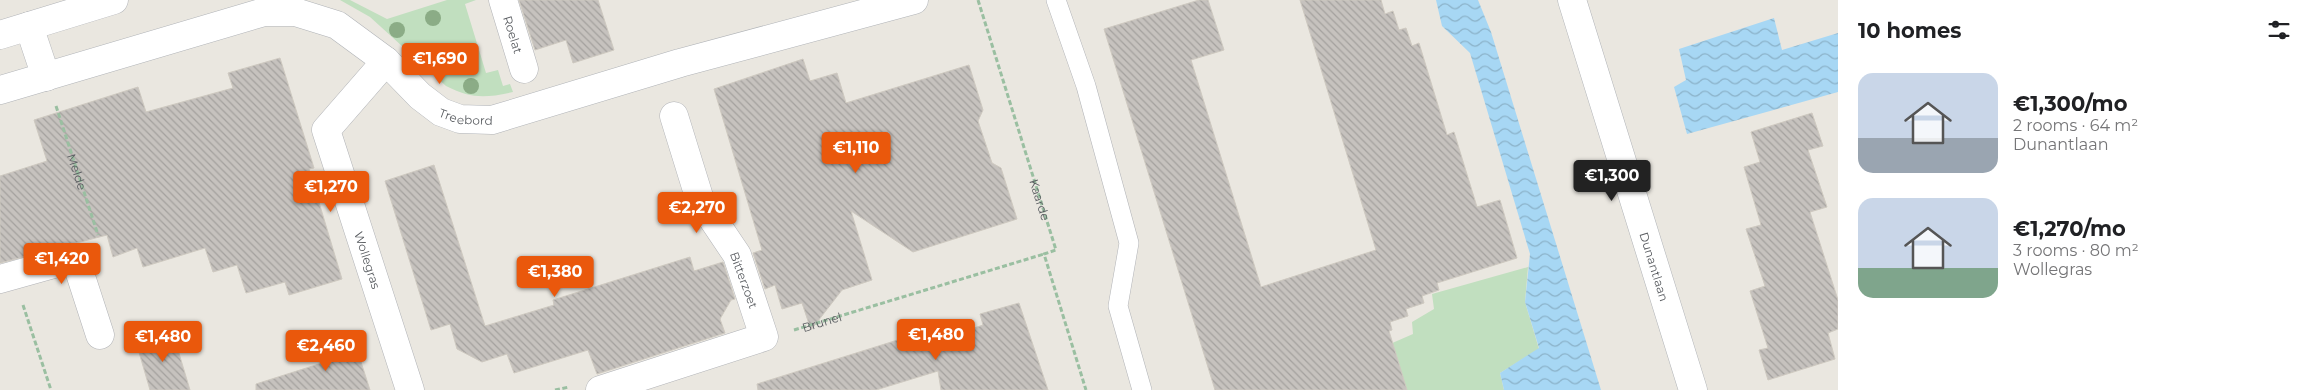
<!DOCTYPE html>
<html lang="en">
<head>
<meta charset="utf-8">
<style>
	:root { --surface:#fff; --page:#f2f2f2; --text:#202124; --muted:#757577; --accent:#ea580c }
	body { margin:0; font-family:Montserrat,sans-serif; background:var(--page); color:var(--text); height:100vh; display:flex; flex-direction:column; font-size:19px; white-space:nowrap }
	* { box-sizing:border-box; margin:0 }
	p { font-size:16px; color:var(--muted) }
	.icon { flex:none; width:28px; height:28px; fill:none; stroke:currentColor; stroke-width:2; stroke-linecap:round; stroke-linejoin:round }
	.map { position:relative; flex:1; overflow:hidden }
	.drawer { display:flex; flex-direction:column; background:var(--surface); width:475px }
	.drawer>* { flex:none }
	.price { position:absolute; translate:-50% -42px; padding:0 11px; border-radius:5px; background:var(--accent); color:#fff; font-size:16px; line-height:32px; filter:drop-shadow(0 1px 2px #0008) }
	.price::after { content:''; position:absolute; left:50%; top:30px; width:15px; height:11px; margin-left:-8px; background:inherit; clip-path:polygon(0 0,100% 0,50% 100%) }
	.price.current { background:#222; color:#fff }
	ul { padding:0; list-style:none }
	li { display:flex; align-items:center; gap:15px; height:125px; padding:0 20px }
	li span { display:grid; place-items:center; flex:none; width:140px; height:100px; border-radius:15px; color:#555 }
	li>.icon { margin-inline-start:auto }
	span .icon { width:60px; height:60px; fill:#fffc; stroke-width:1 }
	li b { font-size:21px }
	h2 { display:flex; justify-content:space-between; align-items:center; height:60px; padding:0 20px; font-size:21px }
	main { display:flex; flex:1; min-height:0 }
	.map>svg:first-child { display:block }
	.grass { fill:#c1dfbf }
	.water { fill:url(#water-waves) }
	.building { fill:url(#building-back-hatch); stroke:#cec9c0 }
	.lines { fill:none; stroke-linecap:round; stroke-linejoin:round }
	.lane-casing { stroke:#b1b3b7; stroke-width:20 }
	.street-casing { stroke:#b1b3b7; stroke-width:29 }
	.secondary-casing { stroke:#b0b3b7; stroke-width:29 }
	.path { stroke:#9abfa1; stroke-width:3; stroke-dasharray:5 2.5; stroke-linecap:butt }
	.lane { stroke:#fff; stroke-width:19 }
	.street { stroke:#fff; stroke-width:28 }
	.secondary { stroke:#fff; stroke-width:28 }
	.tree { fill:#8bac86 }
	.labels { text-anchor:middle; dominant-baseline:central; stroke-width:4; stroke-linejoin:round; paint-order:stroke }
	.street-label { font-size:12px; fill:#595c60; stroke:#fff }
</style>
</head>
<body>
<main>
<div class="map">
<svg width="1838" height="390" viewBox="0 0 1838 390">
	<defs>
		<pattern id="water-waves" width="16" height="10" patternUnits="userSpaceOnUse" patternTransform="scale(1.25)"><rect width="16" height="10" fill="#a7d7f4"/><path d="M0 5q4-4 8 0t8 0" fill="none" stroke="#8bb2c9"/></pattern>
		<pattern id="building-back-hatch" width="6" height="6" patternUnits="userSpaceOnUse" patternTransform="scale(1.25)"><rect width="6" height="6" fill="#c6c2be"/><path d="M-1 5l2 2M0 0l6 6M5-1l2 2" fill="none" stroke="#a4a19e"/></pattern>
	</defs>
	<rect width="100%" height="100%" fill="#eae7e0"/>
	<!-- grass -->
	<path class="grass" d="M340,0H350L387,19L447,0H476L465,4L486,73L498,70L503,86L510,84L513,92C485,98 472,99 446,86L370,17Z
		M1528,267L1525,302L1539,349L1500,373L1504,390H1405L1390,344L1413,334L1412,322L1434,309L1432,294Z"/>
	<!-- water -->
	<path class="water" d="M1436,0H1478L1491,32L1601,390H1504L1500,373L1539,348L1525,302L1530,254L1470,53L1442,26Z
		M1774,18L1782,50L1838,33V92L1687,134L1674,87L1686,80L1679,49Z"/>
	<!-- building -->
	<path class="building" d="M519,0H598L614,50L573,63L566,40L535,50Z
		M1199,0H1208L1224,50L1191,60L1261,287L1376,250L1300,0H1381L1385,14L1393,11L1399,30L1406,28L1412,46L1419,43L1447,135L1454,132L1477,207L1500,200L1517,258L1437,283L1439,290L1422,296L1424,303L1406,309L1408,316L1390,322L1392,330L1389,331L1407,390H1215L1104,29Z
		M280,58L314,168L309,169L342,279L289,295L285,282L246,293L237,265L213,272L205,248L143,267L137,248L113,257L107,235L0,263V176L47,161L34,120L138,87L146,112L233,88L228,73Z
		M803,59L810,81L837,73L846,103L969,65L983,110L978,121L992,163L1001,168L1017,219L913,252L851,211L872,280L842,290L811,330L802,303L782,309L775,285L765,289L753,253L762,250L714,89Z
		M1812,113L1823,146L1808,150L1827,207L1810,212L1838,300V329L1828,333L1835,359L1768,380L1759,350L1768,348L1750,291L1765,286L1746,229L1761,225L1744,167L1760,162L1751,132Z
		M434,165L485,326L554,305L553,300L690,257L694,271L723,262L735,299L731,300L720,319L725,333L597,374L588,350L514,373L507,354L482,362L457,349L450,324L431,330L385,181Z
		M1019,303L1048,390H941L938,371L876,390H758L757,384L920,333L924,345L983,325L980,314Z
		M172,330L190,390H150L136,342Z
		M353,337L370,390H256V384L322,363L317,348Z"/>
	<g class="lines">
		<!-- lane casing -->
		<g class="lane-casing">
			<path id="lane" d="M1056,0L1086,86L1129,243L1118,306L1142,390"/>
		</g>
		<!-- street casing -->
		<g class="street-casing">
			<g id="street">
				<path id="s4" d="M503,0L524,69"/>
				<path d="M29,26L46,77"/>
				<path d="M0,35L114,0"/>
				<path id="s5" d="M386,61L326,130L410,390"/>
				<path d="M0,279L75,258L100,335"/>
				<path d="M600,390L764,337L737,255L700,200L674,116"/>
			</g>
		</g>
		<!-- secondary casing -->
		<g class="secondary-casing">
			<g id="secondary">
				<path id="s6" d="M1572,0L1693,390"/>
				<path id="s7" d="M0,90L264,12H295L337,25L386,61L420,96L441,112L460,119L492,120L680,63L914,0"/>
			</g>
		</g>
		<!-- path -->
		<g class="path">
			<path id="s1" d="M978,0L1056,250L1044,254L1086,390"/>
			<path id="s2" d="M56,106L98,235"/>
			<path d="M23,305L51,390"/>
			<path id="s3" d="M794,330L1044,254"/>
			<path d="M555,390L569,387"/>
		</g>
		<!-- lane -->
		<use href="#lane" class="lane"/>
		<!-- street -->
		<use href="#street" class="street"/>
		<!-- secondary -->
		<use href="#secondary" class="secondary"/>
	</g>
	<!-- trees -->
	<g class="tree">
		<circle cx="433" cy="18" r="8"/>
		<circle cx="397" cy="30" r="8"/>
		<circle cx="441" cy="58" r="8"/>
		<circle cx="471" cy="86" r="8"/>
	</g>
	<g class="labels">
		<!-- street labels -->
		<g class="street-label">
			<text stroke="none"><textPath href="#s4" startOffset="36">Roelat</textPath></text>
			<text stroke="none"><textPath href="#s7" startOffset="512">Treebord</textPath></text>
			<text stroke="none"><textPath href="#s2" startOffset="69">Melde</textPath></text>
			<text stroke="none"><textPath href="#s1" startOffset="209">Kaarde</textPath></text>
			<text stroke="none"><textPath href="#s5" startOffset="228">Wollegras</textPath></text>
			<text stroke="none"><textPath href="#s6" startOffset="279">Dunantlaan</textPath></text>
			<text transform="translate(744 280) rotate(70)">Bitterzoet</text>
			<text stroke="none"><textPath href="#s3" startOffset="29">Brunel</textPath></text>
		</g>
	</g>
</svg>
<b class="price" style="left:440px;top:85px">€1,690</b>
<b class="price" style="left:856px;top:174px">€1,110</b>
<b class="price current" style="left:1612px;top:202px">€1,300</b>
<b class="price" style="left:331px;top:213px">€1,270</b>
<b class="price" style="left:697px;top:234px">€2,270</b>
<b class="price" style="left:62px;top:285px">€1,420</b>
<b class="price" style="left:555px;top:298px">€1,380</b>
<b class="price" style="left:936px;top:361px">€1,480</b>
<b class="price" style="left:163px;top:363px">€1,480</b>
<b class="price" style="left:326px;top:372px">€2,460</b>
</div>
<section class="drawer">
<h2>10 homes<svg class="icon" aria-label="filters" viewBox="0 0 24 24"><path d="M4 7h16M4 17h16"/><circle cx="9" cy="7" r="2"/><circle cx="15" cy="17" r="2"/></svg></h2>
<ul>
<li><span style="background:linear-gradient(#c9d6e8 65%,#9aa5b1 0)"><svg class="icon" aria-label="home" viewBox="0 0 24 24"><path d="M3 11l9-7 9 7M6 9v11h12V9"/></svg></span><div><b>€1,300/mo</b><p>2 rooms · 64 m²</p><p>Dunantlaan</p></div></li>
<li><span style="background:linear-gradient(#c9d6e8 70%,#7fa58c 0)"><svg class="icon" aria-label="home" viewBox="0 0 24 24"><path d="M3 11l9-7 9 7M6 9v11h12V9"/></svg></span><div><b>€1,270/mo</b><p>3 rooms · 80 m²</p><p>Wollegras</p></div></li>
</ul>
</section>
</main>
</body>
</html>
